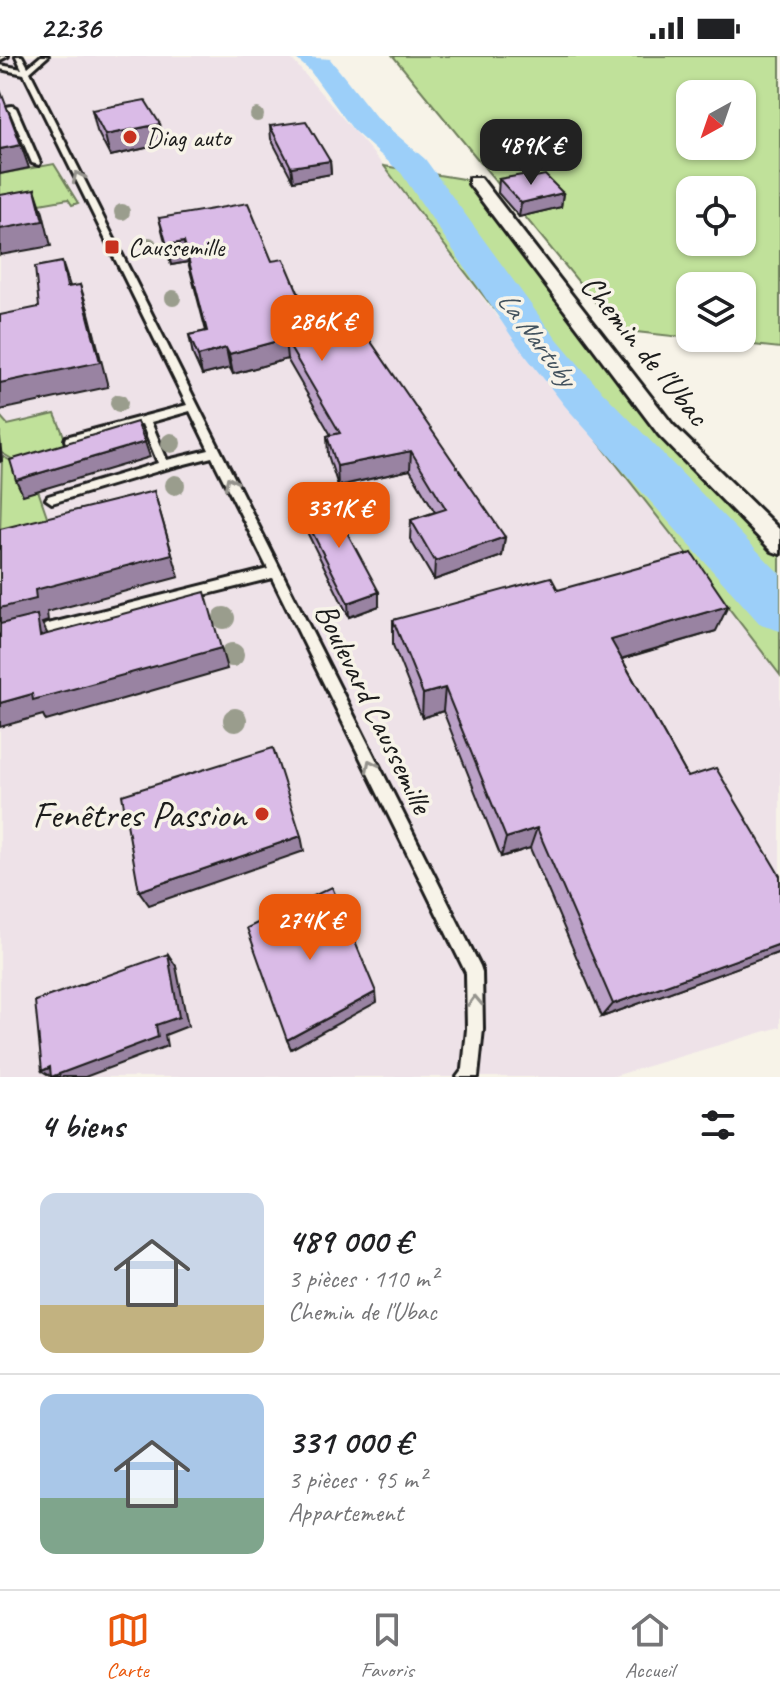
<!DOCTYPE html>
<html lang="fr">
<head>
<meta charset="utf-8">
<style>
	:root { --surface:#fff; --page:#f2f2f2; --text:#202124; --muted:#757577; --line:#e0e0e0; --accent:#ea580c }
	body { margin:0; font-family:Caveat,sans-serif; background:var(--page); color:var(--text); height:100vh; display:flex; flex-direction:column; font-size:30px; white-space:nowrap }
	* { box-sizing:border-box; margin:0 }
	p { font-size:26px; color:var(--muted) }
	.icon { flex:none; width:44px; height:44px; fill:none; stroke:currentColor; stroke-width:2; stroke-linecap:round; stroke-linejoin:round }
	.map { position:relative; height:1021px; overflow:hidden }
	.panel { display:flex; flex-direction:column; background:var(--surface); flex:1 }
	.panel>* { flex:none }
	.needle { width:52px; rotate:220deg }
	.controls { position:absolute; left:676px; top:24px; display:grid; gap:16px }
	.controls a { display:grid; place-items:center; width:80px; height:80px; border-radius:16px; background:var(--surface); box-shadow:0 2px 6px #0004; font-size:40px }
	.price { position:absolute; translate:-50% -68px; padding:0 18px; border-radius:16px; background:var(--accent); color:#fff; font-size:26px; line-height:52px; filter:drop-shadow(0 2px 4px #0008) }
	.price::after { content:''; position:absolute; left:50%; top:48px; width:24px; height:18px; margin-left:-12px; background:inherit; clip-path:polygon(0 0,100% 0,50% 100%) }
	.price.selected { background:#222; color:#fff }
	ul { padding:0; list-style:none }
	li { display:flex; align-items:center; gap:24px; height:200px; padding:0 40px }
	li+li { border-top:2px solid var(--line) }
	li span { display:grid; place-items:center; flex:none; width:224px; height:160px; border-radius:16px; color:#555 }
	li>.icon { margin-inline-start:auto }
	span .icon { width:96px; height:96px; fill:#fffc; stroke-width:1 }
	li b { font-size:34px }
	h2 { display:flex; justify-content:space-between; align-items:center; height:96px; padding:0 40px; font-size:34px }
	.status { display:flex; justify-content:space-between; align-items:center; height:56px; padding:0 40px; background:var(--surface); direction:ltr }
	.status svg { height:22px; fill:currentColor }
	.tab-bar { display:flex; justify-content:space-around; align-items:center; height:112px; border-top:2px solid var(--line); background:var(--surface); font-size:22px; color:var(--muted) }
	.tab-bar a { display:grid; justify-items:center; gap:4px }
	.tab-bar .selected { color:var(--accent) }
	.map>svg:first-child { display:block }
	.built { fill:#eee2e8 }
	.green { fill:#c0e19a; stroke:#6e7e5b; stroke-width:2; fill-rule:evenodd }
	.lines { fill:none; stroke-linecap:round; stroke-linejoin:round }
	.river { fill:#9ccff9; fill-rule:evenodd }
	.service-casing { stroke:#1c1c1c; stroke-width:6 }
	.minor-casing { stroke:#1c1c1c; stroke-width:6 }
	.service { fill:#f7f3e8; fill-rule:evenodd }
	.minor { fill:#f7f3e8; fill-rule:evenodd }
	.tree { fill:#9a9d8d }
	.wall { fill:#bba1c7; stroke:#1c1c1c; stroke-width:2 }
	.shaded-wall { fill:#9983a2; stroke:#1c1c1c; stroke-width:2 }
	.building { fill:#dabbe7; stroke:#1c1c1c; stroke-width:2 }
	.oneway { stroke:#94928c }
	.poi-dot { fill:#c8321e; stroke:#f7f3e8; stroke-width:3 }
	.labels { text-anchor:middle; dominant-baseline:central; stroke-width:7; stroke-linejoin:round; paint-order:stroke }
	.far-poi-label { font-size:26px; fill:#1c1c1c; stroke:#f7f3e8; text-anchor:start }
	.far-water-label { font-size:28px; font-style:italic; fill:#42525e; stroke:#f7f3e8 }
	.street-label { font-size:32px; fill:#1c1c1c; stroke:#f7f3e8 }
	.near-poi-label { font-size:38px; fill:#1c1c1c; stroke:#f7f3e8; text-anchor:end }
</style>
</head>
<body>
<div class="status"><b>22:36</b><svg viewBox="0 0 49 12"><path d="M0 12V9h3v3zM5 12V6h3v6zM10 12V3h3v9zM15 12V0h3v12zM26 1h20v11H26zM47 4h2v5h-2z"/></svg></div>
<div class="map">
<svg width="780" height="1021" viewBox="0 0 780 1021">
	<rect width="100%" height="100%" fill="#f7f3e8"/>
	<filter id="ink" filterUnits="userSpaceOnUse"><feTurbulence type="fractalNoise" baseFrequency=".0125" numOctaves="2"/><feDisplacementMap in="SourceGraphic" scale="16" xChannelSelector="R" yChannelSelector="G"/><feConvolveMatrix kernelMatrix="1 2 1 2 8 2 1 2 1" color-interpolation-filters="sRGB"/></filter>
	<g filter="url(#ink)">
		<!-- built -->
		<path class="built" d="M0,0H289L384,110L492,254L780,607V971L611,1021H0Z"/>
		<!-- green -->
		<path class="green" d="M393,0H780V292L692,282H742V230H690V282L618,274ZM690,38H742V90H690ZM690,134H742V186H690Z
			M54,108L78,147L72,149L68,143L40,148L0,140V118Z
			M384,110L475,125L661,368L780,496V619C650,447 513,282 384,110Z
			M55,358L73,402L31,414L0,396V360L8,369Z
			M2,400L32,417L49,466L0,478Z"/>
		<g class="lines">
			<!-- river -->
			<path class="river" d="M293,0L330,3L376,61L425,103L548,272L597,330L780,518V575L761,569L565,350L518,290L401,117L354,75L310,15Z"/>
			<!-- service casing -->
			<g class="service-casing">
				<path id="service" d="M16,0H22L28,11L41,0H48L30,16L480,910L482,916L483,973L478,1021H457L463,1013L467,973L466,917L272,522L0,590V580L268,513L212,401L165,413L52,447L46,443L48,440L158,407L142,368L70,388L66,387L65,384L66,381L187,349L24,18L0,13V9L22,13ZM190,355L209,394L167,404L151,366Z
					M12,50L16,52L40,107L39,109L32,107L10,55L0,56V52Z"/>
			</g>
			<!-- minor casing -->
			<g class="minor-casing">
				<path id="minor" d="M0,0H8L0,4Z
					M469,122H481L673,369L780,474V498L772,495L659,379L469,128Z"/>
			</g>
			<!-- service -->
			<use href="#service" class="service"/>
			<!-- minor -->
			<use href="#minor" class="minor"/>
		</g>
		<!-- trees -->
		<g class="tree">
			<circle cx="257" cy="59" r="7"/>
			<circle cx="122" cy="156" r="8"/>
			<circle cx="149" cy="189" r="8"/>
			<circle cx="173" cy="242" r="8"/>
			<circle cx="119" cy="347" r="9"/>
			<circle cx="171" cy="387" r="10"/>
			<circle cx="175" cy="429" r="10"/>
			<circle cx="224" cy="562" r="11"/>
			<circle cx="232" cy="599" r="12"/>
			<circle cx="235" cy="664" r="12"/>
		</g>
		<!-- wall -->
		<path class="wall" d="M92,54L164,88L110,100L97,75Z
			M270,70L330,105L331,118L293,125L271,83Z
			M531,122L563,137L561,151L519,161L498,137L499,123Z
			M159,162L272,205L306,255L505,481L502,500L434,524L410,483L411,464L435,456L410,414L338,430L328,399L327,380L331,379L287,303L233,318L230,312L202,319L193,299L189,279L206,275L188,206L171,209Z
			M299,450L379,550L349,561L301,464Z
			M393,564L716,575L622,603L688,721L780,820V896L602,961L530,792L501,801L443,655L422,662L393,589Z"/>
		<!-- shaded-wall -->
		<path class="shaded-wall" d="M160,68L164,88L110,100L105,79Z
			M21,89L29,112L0,118V93Z
			M330,105L331,118L293,125L291,111Z
			M35,133L43,157L51,190L0,199V173Z
			M563,137L561,151L519,161L521,147Z
			M184,186L188,206L171,209L167,189Z
			M62,206L70,230L67,231Z
			M80,229L88,253L108,331L0,354V327Z
			M285,283L287,303L233,318L229,298Z
			M226,292L230,312L202,319L198,300Z
			M0,382L2,405L0,406Z
			M145,386L150,401L23,439L16,424Z
			M411,395L410,414L338,430L337,410Z
			M154,435L179,521L47,556L48,565L42,567L49,581L0,578V552L35,534Z
			M505,481L502,500L434,524L435,505Z
			M379,536V550L349,561L348,547Z
			M728,550L716,575L603,608L611,584Z
			M221,592L227,613L46,665L43,659L0,671V647L32,638Z
			M445,632L443,655L422,662L423,638Z
			M537,772L530,792L501,801L506,782Z
			M301,780L304,795L149,849L139,835Z
			M780,888V896L602,961L613,948Z
			M168,898L176,910L188,970L165,979L167,990L85,1021H52L42,1015L156,969Z
			M376,936L377,946L291,993L287,984Z"/>
		<!-- building -->
		<path class="building" d="M1,36L21,89L0,93V37Z
			M145,44L160,68L105,79L92,54Z
			M306,65L330,105L291,111L270,70Z
			M528,118L531,122L545,119L563,137L521,147L499,123Z
			M35,133L43,165L0,173V139Z
			M248,147L272,205L284,203L306,255L343,245L505,481L435,505L411,464L446,453L411,395L337,410L327,380L340,377L285,283L229,298L226,292L198,300L189,279L207,275L184,186L167,189L159,162Z
			M62,206L67,231L80,229L100,306L0,327V259L39,251L35,211Z
			M137,366L145,386L16,424L10,404Z
			M154,435L172,498L35,534L36,543L0,552V473Z
			M328,441L379,536L348,547L299,450Z
			M692,497L728,550L611,584L688,721L716,712L780,820V888L613,948L537,772L506,782L445,632L423,638L393,564L551,521L558,534Z
			M205,536L221,592L33,644L32,638L0,647V568L37,559L40,580Z
			M273,692L301,780L139,835L122,739Z
			M332,831L376,936L287,984L247,872Z
			M168,898L179,961L156,969L158,981L51,1021L50,1011L42,1015L35,945Z"/>
		<!-- one-way arrows -->
		<defs><path id="oneway-chevron" d="M-2-3.5L2.5 0L-2 3.5" fill="none" stroke-width="1.6" stroke-linecap="round" stroke-linejoin="round" transform="scale(2)"/></defs>
		<g class="oneway">
			<use href="#oneway-chevron" transform="translate(78 121) rotate(-116)"/>
			<use href="#oneway-chevron" transform="translate(230 426) rotate(-116)"/>
			<use href="#oneway-chevron" transform="translate(371 709) rotate(-116)"/>
			<use href="#oneway-chevron" transform="translate(475 945) rotate(-92)"/>
		</g>
	</g>
	<!-- markers -->
	<g class="poi-dot">
		<circle cx="130" cy="81" r="8"/>
		<rect x="104" y="183" width="16" height="16" rx="4"/>
		<circle cx="262" cy="758" r="8"/>
	</g>
	<g class="labels">
		<!-- far-poi labels -->
		<g class="far-poi-label">
			<text x="146" y="81">Diag auto</text>
			<text x="128" y="191">Caussemille</text>
		</g>
		<!-- far-water labels -->
		<g class="far-water-label">
			<text transform="translate(537 282) rotate(53)">La Nartuby</text>
		</g>
		<!-- street labels -->
		<g class="street-label">
			<text transform="translate(645 294) rotate(51)">Chemin de l'Ubac</text>
			<text transform="translate(374 652) rotate(64)">Boulevard Caussemille</text>
		</g>
		<!-- near-poi labels -->
		<g class="near-poi-label">
			<text x="246" y="758">Fenêtres Passion</text>
		</g>
	</g>
</svg>
<div class="controls">
<a><svg class="needle" viewBox="-14 -14 28 28"><path d="M0-13l5 13h-10z" fill="#e53935"/><path d="M0 13l5-13h-10z" fill="#757577"/></svg></a>
<a><svg class="icon" aria-label="locate" viewBox="0 0 24 24"><circle cx="12" cy="12" r="6"/><path d="M12 2v4M12 18v4M2 12h4M18 12h4"/></svg></a>
<a><svg class="icon" aria-label="layers" viewBox="0 0 24 24"><path d="M12 4l9 5-9 5-9-5zM3 14l9 5 9-5"/></svg></a>
</div>
<b class="price selected" style="left:531px;top:131px">489K €</b>
<b class="price" style="left:322px;top:307px">286K €</b>
<b class="price" style="left:339px;top:494px">331K €</b>
<b class="price" style="left:310px;top:906px">274K €</b>
</div>
<section class="panel">
<h2>4 biens<svg class="icon" aria-label="filters" viewBox="0 0 24 24"><path d="M4 7h16M4 17h16"/><circle cx="9" cy="7" r="2"/><circle cx="15" cy="17" r="2"/></svg></h2>
<ul>
<li><span style="background:linear-gradient(#c9d6e8 70%,#c2b280 0)"><svg class="icon" aria-label="home" viewBox="0 0 24 24"><path d="M3 11l9-7 9 7M6 9v11h12V9"/></svg></span><div><b>489 000 €</b><p>3 pièces · 110 m²</p><p>Chemin de l'Ubac</p></div></li>
<li><span style="background:linear-gradient(#a9c7e8 65%,#7fa58c 0)"><svg class="icon" aria-label="home" viewBox="0 0 24 24"><path d="M3 11l9-7 9 7M6 9v11h12V9"/></svg></span><div><b>331 000 €</b><p>3 pièces · 95 m²</p><p>Appartement</p></div></li>
</ul>
</section>
<nav class="tab-bar">
<a class="selected"><svg class="icon" aria-label="map" viewBox="0 0 24 24"><path d="M3 6l6-2 6 2 6-2v14l-6 2-6-2-6 2zM9 4v14M15 6v14"/></svg>Carte</a>
<a><svg class="icon" aria-label="saved" viewBox="0 0 24 24"><path d="M7 4h10v16l-5-4-5 4z"/></svg>Favoris</a>
<a><svg class="icon" aria-label="home" viewBox="0 0 24 24"><path d="M3 11l9-7 9 7M6 9v11h12V9"/></svg>Accueil</a>
</nav>
</body>
</html>
